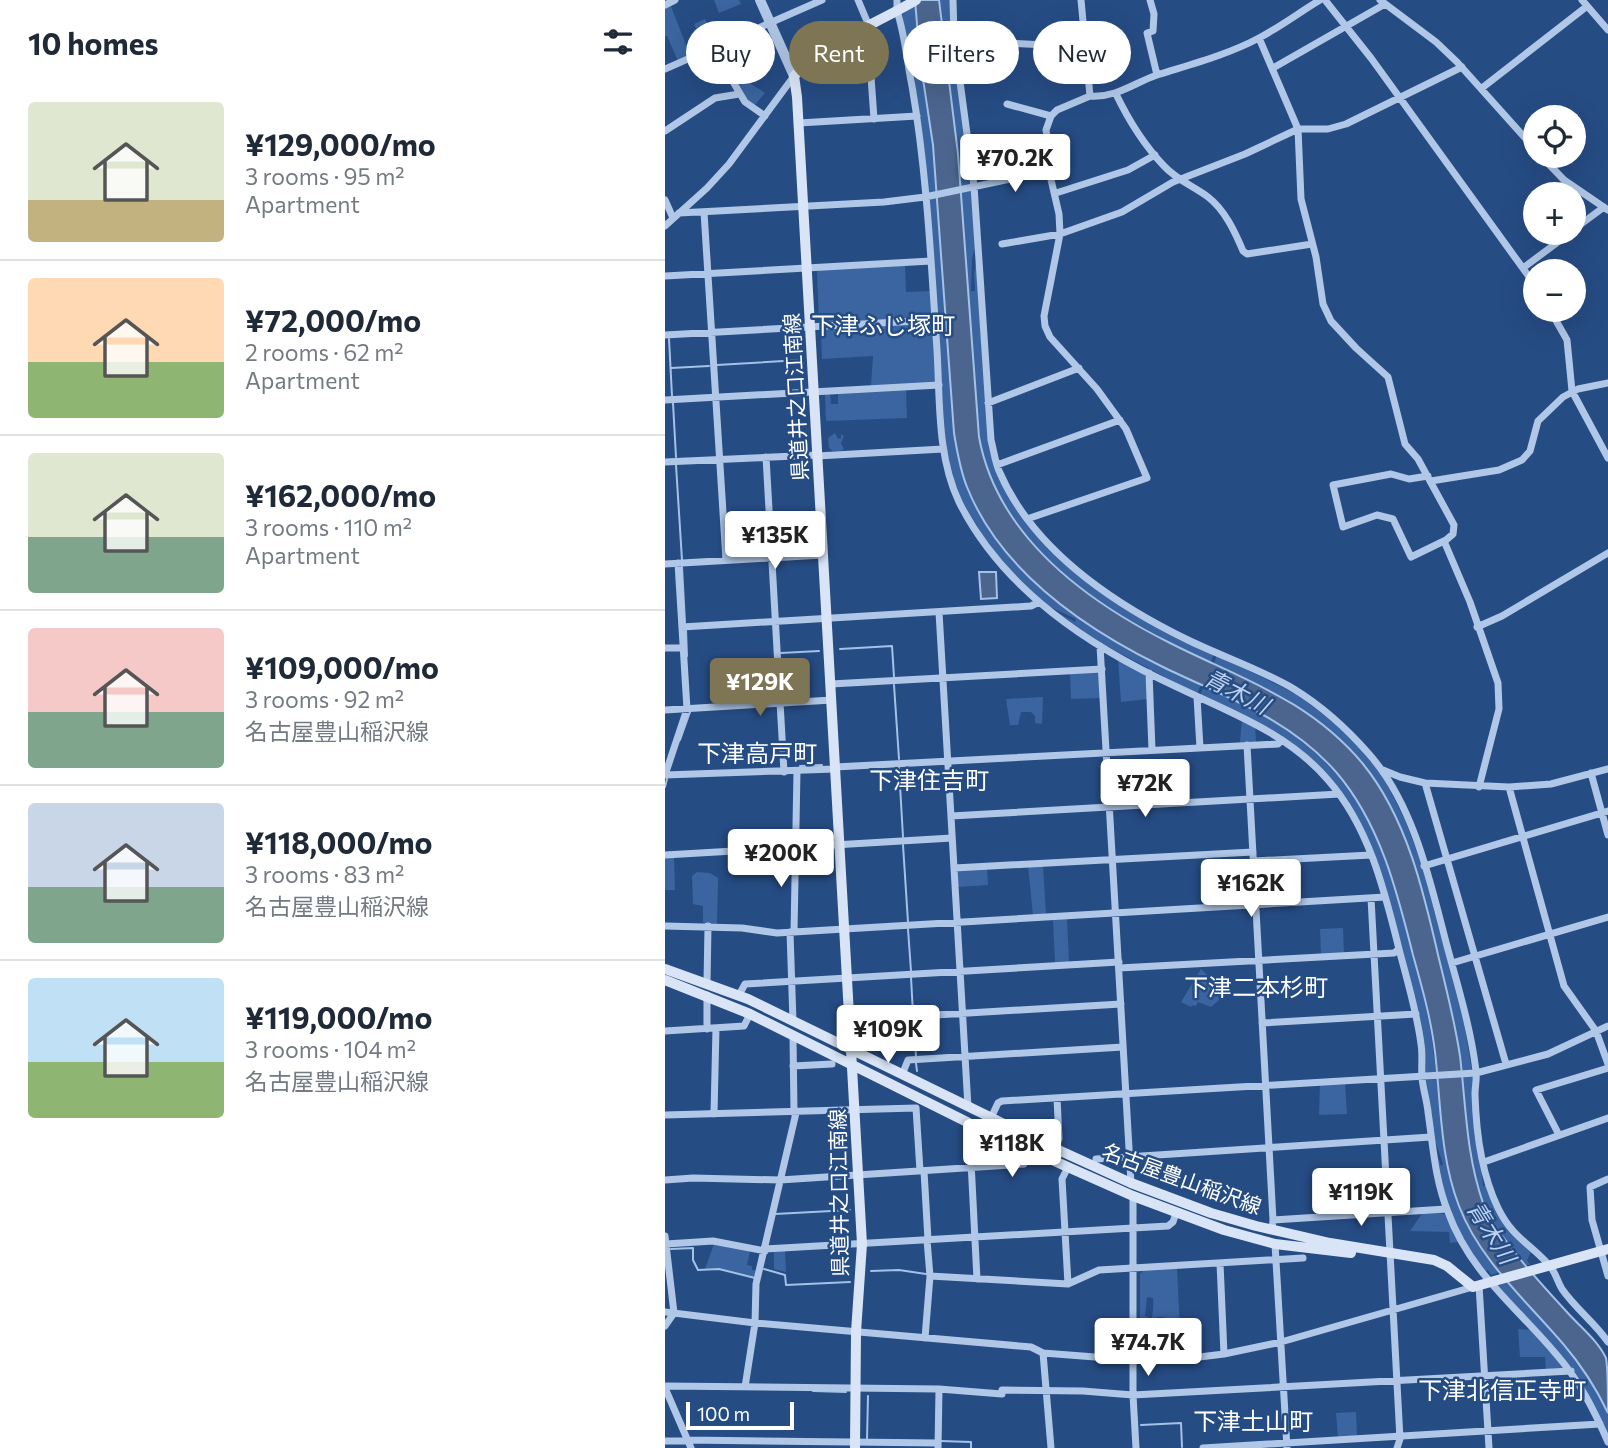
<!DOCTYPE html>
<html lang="en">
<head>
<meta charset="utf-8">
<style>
	:root { --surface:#fff; --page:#f6f6f7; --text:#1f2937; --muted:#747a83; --line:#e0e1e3; --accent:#7d7553 }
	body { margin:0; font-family:Commissioner,"Noto Sans JP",sans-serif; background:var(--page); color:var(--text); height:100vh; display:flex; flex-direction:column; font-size:26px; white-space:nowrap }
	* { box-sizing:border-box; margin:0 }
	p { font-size:23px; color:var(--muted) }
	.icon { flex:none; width:38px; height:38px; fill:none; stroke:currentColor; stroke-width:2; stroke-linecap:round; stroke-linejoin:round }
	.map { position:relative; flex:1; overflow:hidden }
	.drawer { display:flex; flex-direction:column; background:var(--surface); width:665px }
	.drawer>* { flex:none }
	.guide { position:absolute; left:21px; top:21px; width:665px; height:63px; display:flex; gap:14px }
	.tools { position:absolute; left:858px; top:105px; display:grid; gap:14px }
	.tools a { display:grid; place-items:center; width:63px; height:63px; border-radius:50%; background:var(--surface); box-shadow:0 7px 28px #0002; font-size:35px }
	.scale { position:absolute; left:21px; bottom:18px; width:108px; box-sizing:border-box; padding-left:7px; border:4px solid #fff; border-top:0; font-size:19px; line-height:24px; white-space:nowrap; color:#fff; -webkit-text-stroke:5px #264c84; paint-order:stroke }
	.price { position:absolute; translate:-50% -60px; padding:0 16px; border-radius:7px; background:#fff; color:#222; font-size:23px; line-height:46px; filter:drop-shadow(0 2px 4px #0008) }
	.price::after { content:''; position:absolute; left:50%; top:42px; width:21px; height:16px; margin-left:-10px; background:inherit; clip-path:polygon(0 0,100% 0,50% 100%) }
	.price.selected { background:var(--accent); color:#fff }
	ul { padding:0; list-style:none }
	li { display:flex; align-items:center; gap:21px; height:175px; padding:0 28px }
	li+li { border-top:2px solid var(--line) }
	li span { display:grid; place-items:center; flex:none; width:196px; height:140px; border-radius:7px; color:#555 }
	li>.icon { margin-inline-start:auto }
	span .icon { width:84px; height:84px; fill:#fffc; stroke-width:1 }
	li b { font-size:30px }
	h2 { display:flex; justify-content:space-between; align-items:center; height:84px; padding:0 28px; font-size:30px }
	.pill { padding:0 24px; border-radius:32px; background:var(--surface); box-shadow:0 7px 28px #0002; font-size:24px; line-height:63px }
	.pill.selected { background:var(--accent); color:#fff }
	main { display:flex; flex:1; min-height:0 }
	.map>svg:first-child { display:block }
	.green { fill:#3b65a0 }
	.water { fill:#4b658e; stroke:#a4c1e8; stroke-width:2 }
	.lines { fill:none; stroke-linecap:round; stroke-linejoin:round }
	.stream { stroke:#a4c1e8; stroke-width:2 }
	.minor { stroke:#b0c7e7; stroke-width:7 }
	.tertiary { stroke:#b0c7e7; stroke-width:10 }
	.secondary { stroke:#d9e5f6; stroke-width:10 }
	.labels { text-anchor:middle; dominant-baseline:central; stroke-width:5; stroke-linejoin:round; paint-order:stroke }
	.street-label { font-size:21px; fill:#fff; stroke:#264c84 }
	.water-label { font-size:23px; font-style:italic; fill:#bbd1ef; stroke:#264c84 }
	.quarter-label { font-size:24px; fill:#fff; stroke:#264c84 }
</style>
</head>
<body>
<main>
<section class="drawer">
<h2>10 homes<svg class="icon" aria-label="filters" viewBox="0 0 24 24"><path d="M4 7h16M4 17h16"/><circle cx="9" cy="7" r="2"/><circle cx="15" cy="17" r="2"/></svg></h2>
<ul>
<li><span style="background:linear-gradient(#dfe7d0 70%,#c2b280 0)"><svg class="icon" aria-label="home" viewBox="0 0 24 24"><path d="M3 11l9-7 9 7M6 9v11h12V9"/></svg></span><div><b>¥129,000/mo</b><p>3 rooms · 95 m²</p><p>Apartment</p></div></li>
<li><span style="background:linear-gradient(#ffd9b3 60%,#8fb573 0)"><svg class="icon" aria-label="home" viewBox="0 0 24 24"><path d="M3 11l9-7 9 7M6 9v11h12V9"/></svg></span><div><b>¥72,000/mo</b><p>2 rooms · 62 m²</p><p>Apartment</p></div></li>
<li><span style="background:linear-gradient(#dfe7d0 60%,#7fa58c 0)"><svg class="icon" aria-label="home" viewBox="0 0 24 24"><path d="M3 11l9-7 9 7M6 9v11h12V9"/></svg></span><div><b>¥162,000/mo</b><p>3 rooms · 110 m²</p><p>Apartment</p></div></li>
<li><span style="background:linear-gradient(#f6c9c9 60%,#7fa58c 0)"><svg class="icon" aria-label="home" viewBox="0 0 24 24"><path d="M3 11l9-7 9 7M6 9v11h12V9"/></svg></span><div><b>¥109,000/mo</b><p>3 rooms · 92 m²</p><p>名古屋豊山稲沢線</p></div></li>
<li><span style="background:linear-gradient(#c9d6e8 60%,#7fa58c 0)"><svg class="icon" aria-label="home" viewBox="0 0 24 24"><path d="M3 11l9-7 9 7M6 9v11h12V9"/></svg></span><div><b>¥118,000/mo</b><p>3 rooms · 83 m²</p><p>名古屋豊山稲沢線</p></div></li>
<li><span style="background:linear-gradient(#bfe0f5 60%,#8fb573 0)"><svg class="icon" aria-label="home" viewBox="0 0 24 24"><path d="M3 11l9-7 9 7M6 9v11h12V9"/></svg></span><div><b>¥119,000/mo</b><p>3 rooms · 104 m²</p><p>名古屋豊山稲沢線</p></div></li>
</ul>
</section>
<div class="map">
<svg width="943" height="1448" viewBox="0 0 943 1448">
	<rect width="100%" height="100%" fill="#264c84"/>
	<!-- green -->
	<path class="green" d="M49,0H74L76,4L54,13Z
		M274,0H285C286,26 282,54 286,79L289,80V50L307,185L310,247L307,259L306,291H310L309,274L311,262L324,443L364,527L397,562L440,595L549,653L546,662C448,616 335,553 314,437L293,154Z
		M250,3L255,59L268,145L289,433C292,452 295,472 303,490C347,586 444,643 536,684L532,694L436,643L391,612L410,622L411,619L381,605L358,585L324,546L296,499L288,479L281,450L264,207L250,82L237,15Z
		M5,4L25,55L13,61L2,36H0V7Z
		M40,19L52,43L40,49L29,24Z
		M200,38L205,82L188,83L186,45Z
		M73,67L83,82L100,93L89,106L81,100L66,75Z
		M240,265L241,292L265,291L267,315L265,318L157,324L154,322L152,272L154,270Z
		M265,322L268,325L272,379L269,383L206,386L208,356L157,359L156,332L158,329Z
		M241,389L242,418L161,421L160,395L162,393H165L166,404H173V393Z
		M170,433L173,439L176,438V434L179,436L176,443L179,449L176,451H168L164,448L163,438Z
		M552,655L631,694L662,717L699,752L715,771L740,820L758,868L799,1023L807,1071L796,1072L786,1008L766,925L697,763L645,715L620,698L549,663Z
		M453,659L480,674L483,699L456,702Z
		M433,672L436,698L406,699L405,673Z
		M539,686C671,744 708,800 744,938C756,983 767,1027 771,1074H759L760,1069L720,885L678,795L619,738L591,721L535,695Z
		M378,697L377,724L370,723V716L366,712H356L353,725H345L341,699Z
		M577,719L590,725L591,742L575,743Z
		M0,857H9L10,890H0Z
		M378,865L381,915H368L363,866Z
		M322,868L323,885L292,887L293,870Z
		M32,872L45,873L53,878L52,924L38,923V906L28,904L27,876Z
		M402,918L404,962L390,963L388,919Z
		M678,928L679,953L656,955L655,929Z
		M536,969L558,991L554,1000L546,1007L533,1002L531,1006L527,1005L526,1007L516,1002Z
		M796,1077H808L818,1186H820L818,1172C829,1204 840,1229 866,1252L862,1260L865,1265H862C849,1249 832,1233 823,1214C802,1171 801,1123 796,1077Z
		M772,1079C780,1161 781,1206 835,1272L826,1275L823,1270L819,1272L788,1221L783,1207L769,1145L776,1166L778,1164L768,1135L760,1080Z
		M680,1084L682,1114L654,1115L655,1085Z
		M758,1212C788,1211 782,1217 793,1242L785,1243L784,1232L745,1231Z
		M49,1244L85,1251L82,1265L87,1266V1270L92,1271L91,1278L54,1269H40Z
		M120,1250L121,1272L109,1269V1251Z
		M512,1268L515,1331H499V1317H492L491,1331L498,1333L493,1343L492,1355H484C481,1335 490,1317 488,1298L482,1297L480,1316L483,1317L481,1354H475V1339H480L481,1334L475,1332V1274L479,1270Z
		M844,1282L921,1373L943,1413V1435L908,1372L831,1286Z
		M853,1329L866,1330L899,1366L898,1370L881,1371L880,1357H855Z
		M691,1412L692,1437L673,1438L671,1413Z"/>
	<!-- water -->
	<path class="water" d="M250,0H274L293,154L314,437C332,536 421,601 505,643C576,679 644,699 698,764C742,818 759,893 774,959C782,991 790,1023 795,1056C801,1106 801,1154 818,1203C830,1234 877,1285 901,1311C914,1326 932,1339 941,1358C943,1369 943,1399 943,1413C931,1388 917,1366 899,1345C862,1301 815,1261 794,1206C775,1157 776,1104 770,1052C766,1019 757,987 748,955C732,891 715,823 671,772C623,717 559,697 496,666C419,628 335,570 302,487C295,470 292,451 289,433L268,145L255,59Z
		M314,572H331L332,598L316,599Z"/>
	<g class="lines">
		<!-- stream -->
		<path class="stream" d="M4,339L7,396
			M52,365L136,360
			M6,368L44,366
			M8,403L11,457
			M11,465L17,560
			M17,567L20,623
			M21,630L22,656
			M175,649L227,646L229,677
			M116,653L154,651
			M229,685L234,759
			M15,740L25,712
			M135,766L157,765
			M234,768L238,837
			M0,787L2,779
			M238,845L243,922
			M243,929L246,971
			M246,977L248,1014
			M249,1021L251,1057
			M251,1063L252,1071
			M110,1214L185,1210
			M6,1249L28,1248V1260L33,1270L54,1269L90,1278
			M99,1269L120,1275L121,1285L185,1282
			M206,1271L234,1270L261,1274
			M148,1391L181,1392
			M476,1425L516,1423L517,1447
			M202,1440L203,1396
			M276,1441L306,1442V1448"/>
		<!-- minor -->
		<path class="minor" d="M193,0L204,26
			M232,0V11C240,35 242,62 247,86C262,174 266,262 272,350C275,400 272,456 294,502C338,590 425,647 512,687C566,713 623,733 663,780C705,828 720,893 735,953C743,983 752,1013 756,1044C758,1056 756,1067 757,1078C758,1089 762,1101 763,1112C768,1146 770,1180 783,1212C805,1273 851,1306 891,1354C914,1380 929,1410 943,1442
			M288,0L289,37L309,186L326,440C329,451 330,463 335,473C369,551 449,604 523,640C558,657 595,669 629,689C655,705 683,730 704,754C749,805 765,881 782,946C793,987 806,1029 811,1071C812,1079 810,1087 810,1094C811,1131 817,1175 833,1208C847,1237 864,1243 883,1264C890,1270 892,1281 897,1289C910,1308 930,1323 943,1342
			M416,0L425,96C451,98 469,83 492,75C527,64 562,55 594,38C615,27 635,12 655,0
			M485,0L489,14L488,31L482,33L492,75
			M660,0L706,58L870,285
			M715,0L771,42L792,62L870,149
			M917,0L943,30
			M0,5L10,0
			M201,27L203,34L209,119
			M594,38L633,129L636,199L651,257L658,304L666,321L691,348L723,377L740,444L753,459L789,525L788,534L781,540L746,557L728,519L712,515L678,527L668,485L726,474L744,479L763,476
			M343,43L420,47
			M48,48L80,102L100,116
			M608,68L720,4
			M0,69L157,0
			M817,88L921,7
			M451,94C463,119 479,145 499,166C512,180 528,186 543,197C560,210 570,232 578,251L582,254L647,244
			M342,104L386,116
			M134,123L252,116
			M0,131L50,98L74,94
			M876,156L899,180L943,210
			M391,193L463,170L490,155
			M0,200L8,218
			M39,212L61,560
			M14,213L219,202L260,197L384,171
			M0,226L42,188L64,164L129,76
			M908,230L939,207
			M337,244L395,234L457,212L508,182L580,154L633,129H663L681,124L797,67
			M858,268L905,233
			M0,276L266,261
			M885,310L902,340L907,391L943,458
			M0,335L270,320
			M0,400L274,385
			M323,403L414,368
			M152,456L278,449
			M101,457L119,772
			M0,462L152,455
			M332,465L455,420
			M766,481L834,470L857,460L865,451L873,421L898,397L913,389L943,383
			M362,519L482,478L461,429L432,389L385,337L380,326L379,316L395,234L394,214L384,171L386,162L381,130L386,116L392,110L425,96
			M779,541L805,602L833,683L834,709L814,787
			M0,564L158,555
			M274,612L303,1107
			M17,627L366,606L374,602
			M812,627L837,616L943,553
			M435,646L466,1183
			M0,648H18
			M484,673L487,750
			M166,684L437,669
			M532,697L535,748
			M0,710L167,700
			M582,745L608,1220L607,1230
			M170,767L613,744L617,740
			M718,770L735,777L760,783L844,787L886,784L943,769
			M926,773L943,835
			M0,775L22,709L13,563
			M0,775L170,769
			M760,783L841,1064
			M844,787L899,986L931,1031L943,1064
			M286,816L674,794
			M0,855L287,838
			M588,861L706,855
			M759,866L943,811
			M289,868L588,852
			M706,898L735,1439L732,1448
			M0,926L77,928L112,933L720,897
			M125,932L128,1021
			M129,932L132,771
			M787,963L943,917
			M454,968L729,953L734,949
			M42,983L43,926
			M74,995L80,984L454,962
			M186,1020L456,1004
			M597,1023L751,1014
			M42,1029V995
			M0,1031L79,1026L85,1014
			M128,1035L129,1113
			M128,1066L167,1064
			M237,1075L243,1060L458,1047
			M49,1114L51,1028
			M0,1115L251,1108L255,1171
			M326,1118L333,1103L337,1101L811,1073L883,1054L943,1026
			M304,1123L312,1279
			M894,1135L871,1090L943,1068
			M389,1149L394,1139L392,1098
			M431,1159L766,1137
			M819,1162L943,1118
			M402,1169L397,1179L403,1284
			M259,1171L263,1240
			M943,1179L925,1187L927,1220L943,1276
			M0,1180L28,1178L115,1180L359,1164L365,1152
			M468,1195V1395L471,1448
			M608,1220L781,1209
			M0,1236L9,1313L0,1326
			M1,1244L48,1241L100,1251
			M610,1244L622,1448
			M100,1249L503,1226L508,1222L511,1213
			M555,1263L559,1354
			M265,1276L403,1284L434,1270L638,1258
			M814,1285L824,1448
			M0,1312L90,1323L366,1347L378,1353L469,1360L518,1359L559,1354L616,1342L808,1287
			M260,1338L265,1276L262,1240
			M378,1353L386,1448
			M0,1386L274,1389L337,1394V1390L418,1391L468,1395L906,1371
			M80,1387L90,1323L91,1284L131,1113
			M0,1388L26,1448
			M22,1440L273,1443
			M0,1441H23
			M273,1448L274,1389
			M538,1448L935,1424"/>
		<!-- tertiary -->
		<path class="tertiary" d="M95,0L129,76"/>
		<!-- secondary -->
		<path class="secondary" d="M0,969L83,999L378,1143L466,1183L546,1213L591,1226L665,1243L769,1260L782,1266L808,1287L943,1249
			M0,980L85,1014L304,1123L468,1196L559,1230L610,1244L686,1253
			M190,1448L191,1332L197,1244L132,97L129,76C161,41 210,25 251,0"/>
	</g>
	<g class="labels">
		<!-- street labels -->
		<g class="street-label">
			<text transform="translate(130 397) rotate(-93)">県道井之口江南線</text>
			<text transform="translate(517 1178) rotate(20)">名古屋豊山稲沢線</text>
			<text transform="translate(173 1193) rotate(-91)">県道井之口江南線</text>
		</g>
		<!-- water labels -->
		<g class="water-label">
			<text transform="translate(572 691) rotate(27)">青木川</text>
			<text transform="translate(827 1232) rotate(58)">青木川</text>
		</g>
		<!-- quarter labels -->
		<g class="quarter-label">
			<text x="218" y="324">下津ふじ塚町</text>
			<text x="92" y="752">下津高戸町</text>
			<text x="264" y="779">下津住吉町</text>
			<text x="591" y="986">下津二本杉町</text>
			<text x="837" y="1389">下津北信正寺町</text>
			<text x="588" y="1420">下津土山町</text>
		</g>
	</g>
</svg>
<div class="tools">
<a><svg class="icon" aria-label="locate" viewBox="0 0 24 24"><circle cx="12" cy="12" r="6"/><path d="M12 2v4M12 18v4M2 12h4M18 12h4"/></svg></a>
<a>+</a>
<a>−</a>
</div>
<div class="scale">100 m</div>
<b class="price" style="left:350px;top:194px">¥70.2K</b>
<b class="price" style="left:110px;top:571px">¥135K</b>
<b class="price selected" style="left:95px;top:718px">¥129K</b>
<b class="price" style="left:480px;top:819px">¥72K</b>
<b class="price" style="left:116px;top:889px">¥200K</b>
<b class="price" style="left:586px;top:919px">¥162K</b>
<b class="price" style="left:223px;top:1065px">¥109K</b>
<b class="price" style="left:347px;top:1179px">¥118K</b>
<b class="price" style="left:696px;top:1228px">¥119K</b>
<b class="price" style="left:483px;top:1378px">¥74.7K</b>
<div class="guide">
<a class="pill">Buy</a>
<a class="pill selected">Rent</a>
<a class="pill">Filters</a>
<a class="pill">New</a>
</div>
</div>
</main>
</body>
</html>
